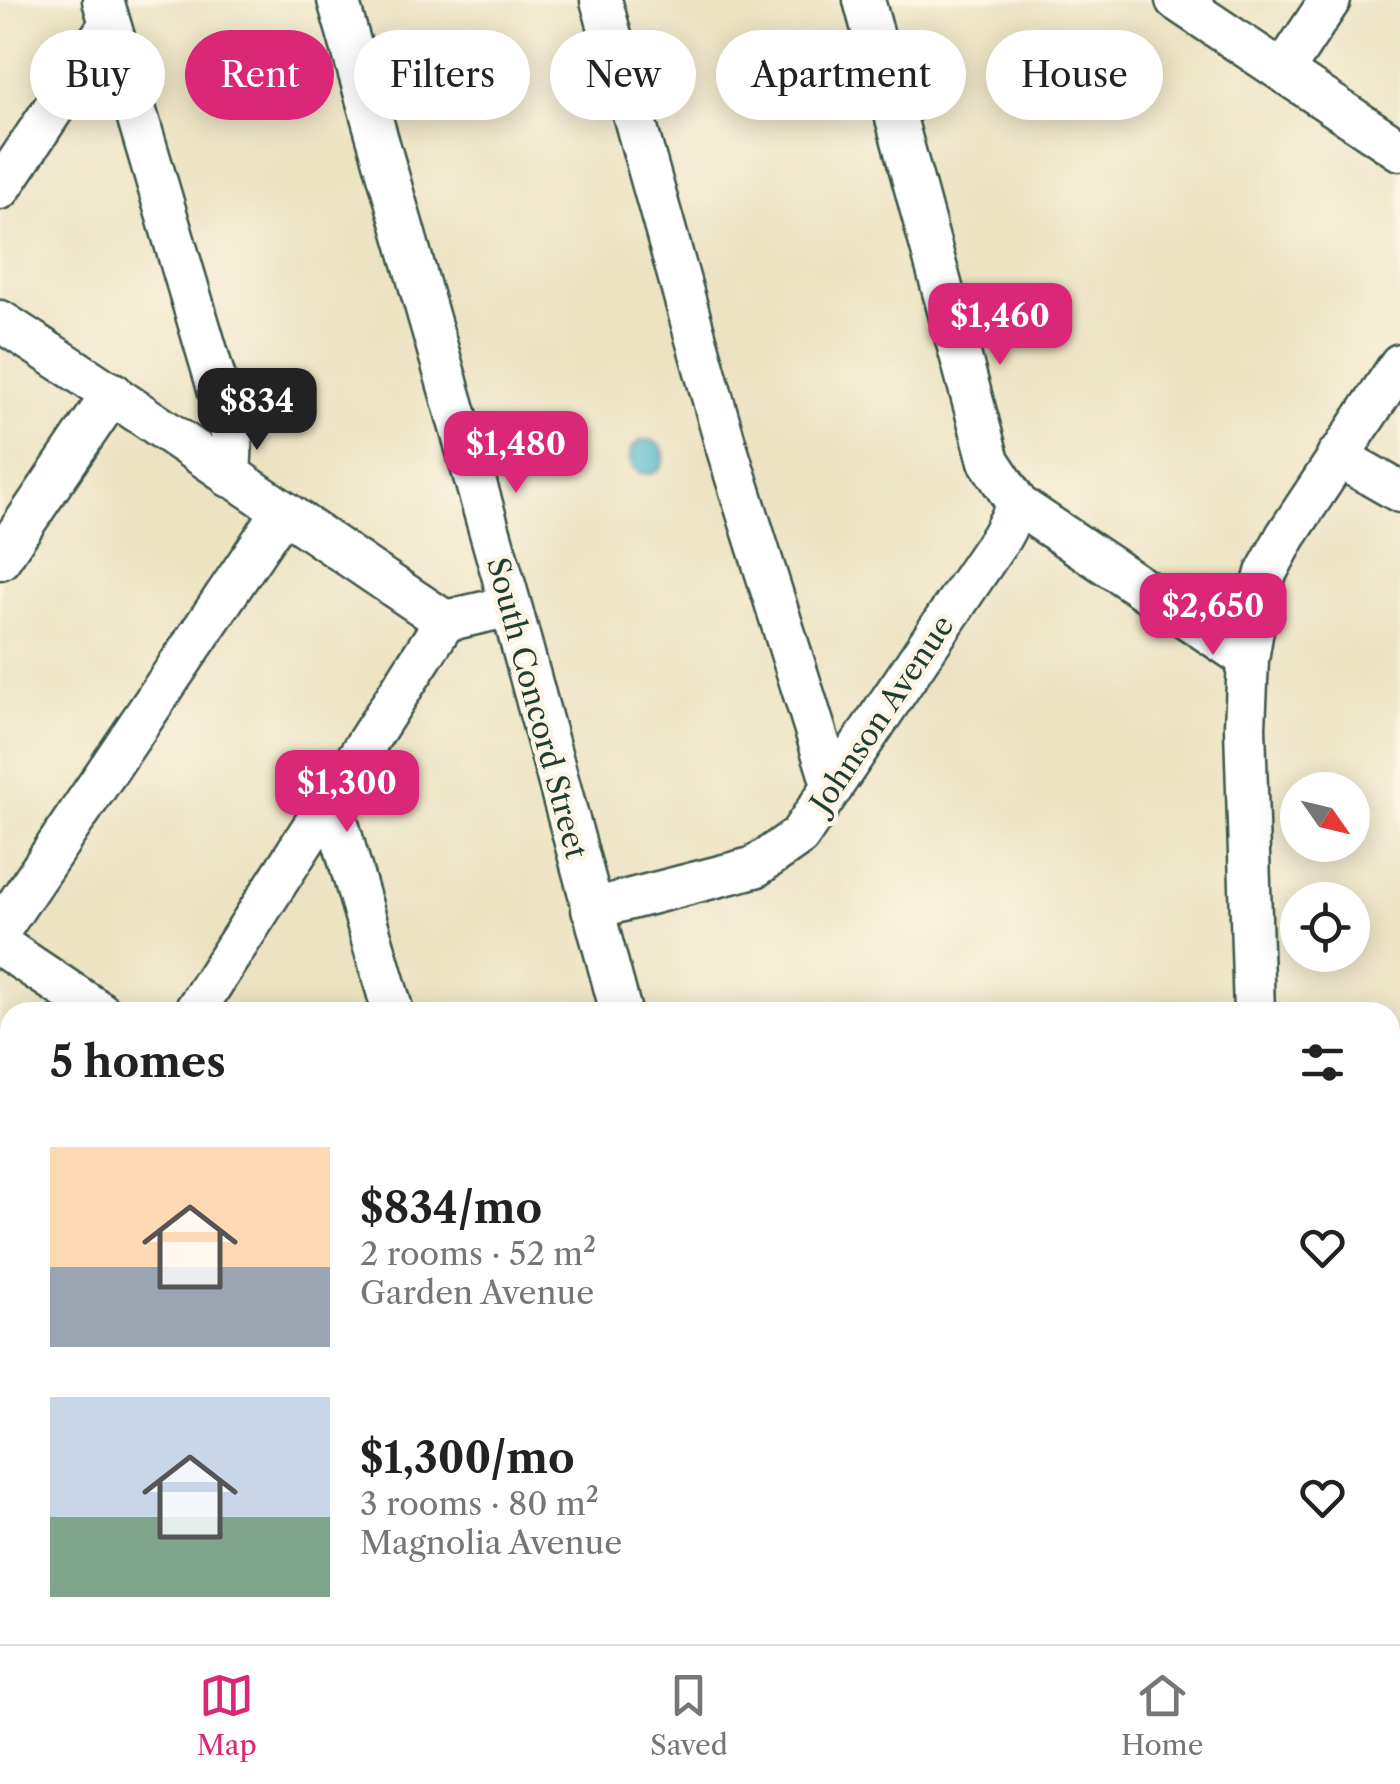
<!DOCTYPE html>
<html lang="en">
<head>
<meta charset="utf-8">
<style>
	:root { --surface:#fff; --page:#f6f6f6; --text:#222; --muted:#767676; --line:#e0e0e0; --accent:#db2777 }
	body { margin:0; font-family:"Libre Caslon Text",serif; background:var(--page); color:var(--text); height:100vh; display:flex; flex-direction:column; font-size:38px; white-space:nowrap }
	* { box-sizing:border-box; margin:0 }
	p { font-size:32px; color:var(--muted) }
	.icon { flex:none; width:55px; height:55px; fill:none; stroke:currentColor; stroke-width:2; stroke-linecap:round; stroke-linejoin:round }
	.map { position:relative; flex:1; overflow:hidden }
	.panel { position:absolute; left:0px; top:1002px; width:1400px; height:642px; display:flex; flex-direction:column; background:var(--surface); border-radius:30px 30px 0 0; box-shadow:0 5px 25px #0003 }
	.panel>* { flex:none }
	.guide { position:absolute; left:30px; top:30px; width:1340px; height:90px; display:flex; gap:20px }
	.needle { width:65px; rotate:124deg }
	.tools { position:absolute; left:1280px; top:772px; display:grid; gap:20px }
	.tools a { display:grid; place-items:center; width:90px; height:90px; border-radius:50%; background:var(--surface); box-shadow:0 5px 25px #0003; font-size:50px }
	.price { position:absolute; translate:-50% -85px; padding:0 22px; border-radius:20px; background:var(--accent); color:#fff; font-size:32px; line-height:65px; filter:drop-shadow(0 2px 5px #0008) }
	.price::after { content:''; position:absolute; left:50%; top:60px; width:30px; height:22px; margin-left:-15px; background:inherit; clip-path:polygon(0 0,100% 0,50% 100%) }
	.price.on { background:#222; color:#fff }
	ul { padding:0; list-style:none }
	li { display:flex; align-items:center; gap:30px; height:250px; padding:0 50px }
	li span { display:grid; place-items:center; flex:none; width:280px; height:200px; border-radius:0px; color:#555 }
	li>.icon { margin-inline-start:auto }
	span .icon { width:120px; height:120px; fill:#fffc; stroke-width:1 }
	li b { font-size:42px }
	h2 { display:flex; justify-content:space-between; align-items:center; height:120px; padding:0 50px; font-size:42px }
	.pill { padding:0 35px; border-radius:45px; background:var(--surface); box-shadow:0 5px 25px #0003; font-size:35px; line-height:90px }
	.pill.on { background:var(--accent); color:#fff }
	.tabs { display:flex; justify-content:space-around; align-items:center; height:140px; border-top:2px solid var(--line); background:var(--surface); font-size:28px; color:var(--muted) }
	.tabs a { display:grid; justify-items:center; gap:5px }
	.tabs .on { color:var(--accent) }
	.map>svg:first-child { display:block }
	.water { fill:#50b6cf; stroke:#387a82; stroke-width:2.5 }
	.building { fill:#f0b776 }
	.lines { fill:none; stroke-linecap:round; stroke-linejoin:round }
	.minor-casing { stroke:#3e5649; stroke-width:45 }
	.minor { stroke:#fff; stroke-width:40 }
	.rail { stroke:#1f3d34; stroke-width:8; stroke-dasharray:15 8; stroke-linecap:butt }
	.labels { text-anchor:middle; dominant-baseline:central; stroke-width:9; stroke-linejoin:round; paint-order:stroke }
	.street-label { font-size:30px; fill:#1f3d34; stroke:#fcf5e5 }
</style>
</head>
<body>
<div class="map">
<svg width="1400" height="1644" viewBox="0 0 1400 1644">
	<rect width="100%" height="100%" fill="#fcf5e5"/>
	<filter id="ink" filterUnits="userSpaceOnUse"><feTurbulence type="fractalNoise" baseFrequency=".01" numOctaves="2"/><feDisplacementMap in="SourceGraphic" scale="20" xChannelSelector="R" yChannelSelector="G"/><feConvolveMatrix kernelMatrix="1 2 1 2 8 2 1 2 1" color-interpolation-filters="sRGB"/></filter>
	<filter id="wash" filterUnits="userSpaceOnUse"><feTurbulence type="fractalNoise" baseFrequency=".0048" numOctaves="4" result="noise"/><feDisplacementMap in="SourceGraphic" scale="40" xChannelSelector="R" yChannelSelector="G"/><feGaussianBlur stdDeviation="2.25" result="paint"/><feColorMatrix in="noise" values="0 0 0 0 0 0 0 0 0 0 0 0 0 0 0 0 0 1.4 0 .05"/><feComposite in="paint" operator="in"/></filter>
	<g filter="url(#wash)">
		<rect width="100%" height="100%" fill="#ece3c2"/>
		<!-- water -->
		<path class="water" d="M630 457a17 17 0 1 1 34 0a17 17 0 1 1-34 0Z"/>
		<g id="blocks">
			<!-- building -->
			<path class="building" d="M10,1306V1396L0,1389V1320Z
				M24,1635H339L340,1644H40V1640L24,1641Z
				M492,1635H532L526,1644H505Z"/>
		</g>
	</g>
	<g filter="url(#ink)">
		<use href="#blocks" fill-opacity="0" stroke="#3e5649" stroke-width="2.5"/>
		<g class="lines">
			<!-- minor casing -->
			<g class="minor-casing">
				<path id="minor" d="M103,0L232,436L230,477
					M338,0L511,606L621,1012
					M601,0L726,446L833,787
					M864,0L989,461L1018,505L1248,659
					M1176,0L1400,150
					M1283,71L1330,0
					M0,189L109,25
					M0,321C151,417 296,522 445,621L511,606
					M1337,456L1400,492
					M0,559L113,393
					M330,796L393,1012
					M592,909L755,867L799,836L1001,537L1018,505
					M0,930L282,512
					M0,945L100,1012
					M194,1012L445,621
					M1254,1012L1245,727L1248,659L1257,606L1266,573L1286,536L1400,364
					M1390,1627L1400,1629
					M1053,1635L1070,1644
					M1273,1635V1644
					M740,1644V1635
					M858,1644L1010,1635"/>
			</g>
			<!-- minor -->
			<use href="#minor" class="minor"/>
			<!-- rail -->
			<path class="rail" d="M0,1535L10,1537"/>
		</g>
	</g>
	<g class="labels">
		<!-- street labels -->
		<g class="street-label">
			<text transform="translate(537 708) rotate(75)">South Concord Street</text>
			<text transform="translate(882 714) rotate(-56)">Johnson Avenue</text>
		</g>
	</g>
</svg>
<div class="tools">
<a><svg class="needle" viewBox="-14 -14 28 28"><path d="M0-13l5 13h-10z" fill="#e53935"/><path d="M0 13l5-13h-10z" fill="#767676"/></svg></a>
<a><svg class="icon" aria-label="locate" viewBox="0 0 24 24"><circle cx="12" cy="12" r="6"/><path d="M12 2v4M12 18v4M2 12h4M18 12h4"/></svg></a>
</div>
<b class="price" style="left:1000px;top:368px">$1,460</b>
<b class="price on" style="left:257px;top:453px">$834</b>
<b class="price" style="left:516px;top:496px">$1,480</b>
<b class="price" style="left:1213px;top:658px">$2,650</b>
<b class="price" style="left:347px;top:835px">$1,300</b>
<div class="guide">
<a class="pill">Buy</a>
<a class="pill on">Rent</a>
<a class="pill">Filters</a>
<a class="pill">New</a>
<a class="pill">Apartment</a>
<a class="pill">House</a>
</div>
<section class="panel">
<h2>5 homes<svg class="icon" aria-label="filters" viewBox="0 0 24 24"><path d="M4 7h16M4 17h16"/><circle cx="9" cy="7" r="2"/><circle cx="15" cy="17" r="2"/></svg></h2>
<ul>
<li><span style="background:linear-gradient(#ffd9b3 60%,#9aa5b1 0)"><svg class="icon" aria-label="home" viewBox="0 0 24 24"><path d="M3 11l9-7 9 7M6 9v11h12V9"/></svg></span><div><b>$834/mo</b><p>2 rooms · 52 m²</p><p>Garden Avenue</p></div><svg class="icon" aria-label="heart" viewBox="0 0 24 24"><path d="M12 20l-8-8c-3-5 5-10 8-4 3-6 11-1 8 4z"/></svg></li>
<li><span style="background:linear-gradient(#c9d6e8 60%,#7fa58c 0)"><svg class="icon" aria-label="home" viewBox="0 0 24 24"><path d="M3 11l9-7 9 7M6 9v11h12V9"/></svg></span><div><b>$1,300/mo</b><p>3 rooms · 80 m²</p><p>Magnolia Avenue</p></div><svg class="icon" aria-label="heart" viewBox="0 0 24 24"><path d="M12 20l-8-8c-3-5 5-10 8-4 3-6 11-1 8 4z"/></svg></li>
</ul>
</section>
</div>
<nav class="tabs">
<a class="on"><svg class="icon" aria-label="map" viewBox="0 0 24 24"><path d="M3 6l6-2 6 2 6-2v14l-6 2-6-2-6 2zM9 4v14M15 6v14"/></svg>Map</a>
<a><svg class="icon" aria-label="saved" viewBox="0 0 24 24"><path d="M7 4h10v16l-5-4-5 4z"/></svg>Saved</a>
<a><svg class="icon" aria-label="home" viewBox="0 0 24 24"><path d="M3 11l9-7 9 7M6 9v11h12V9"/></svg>Home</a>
</nav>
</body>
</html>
